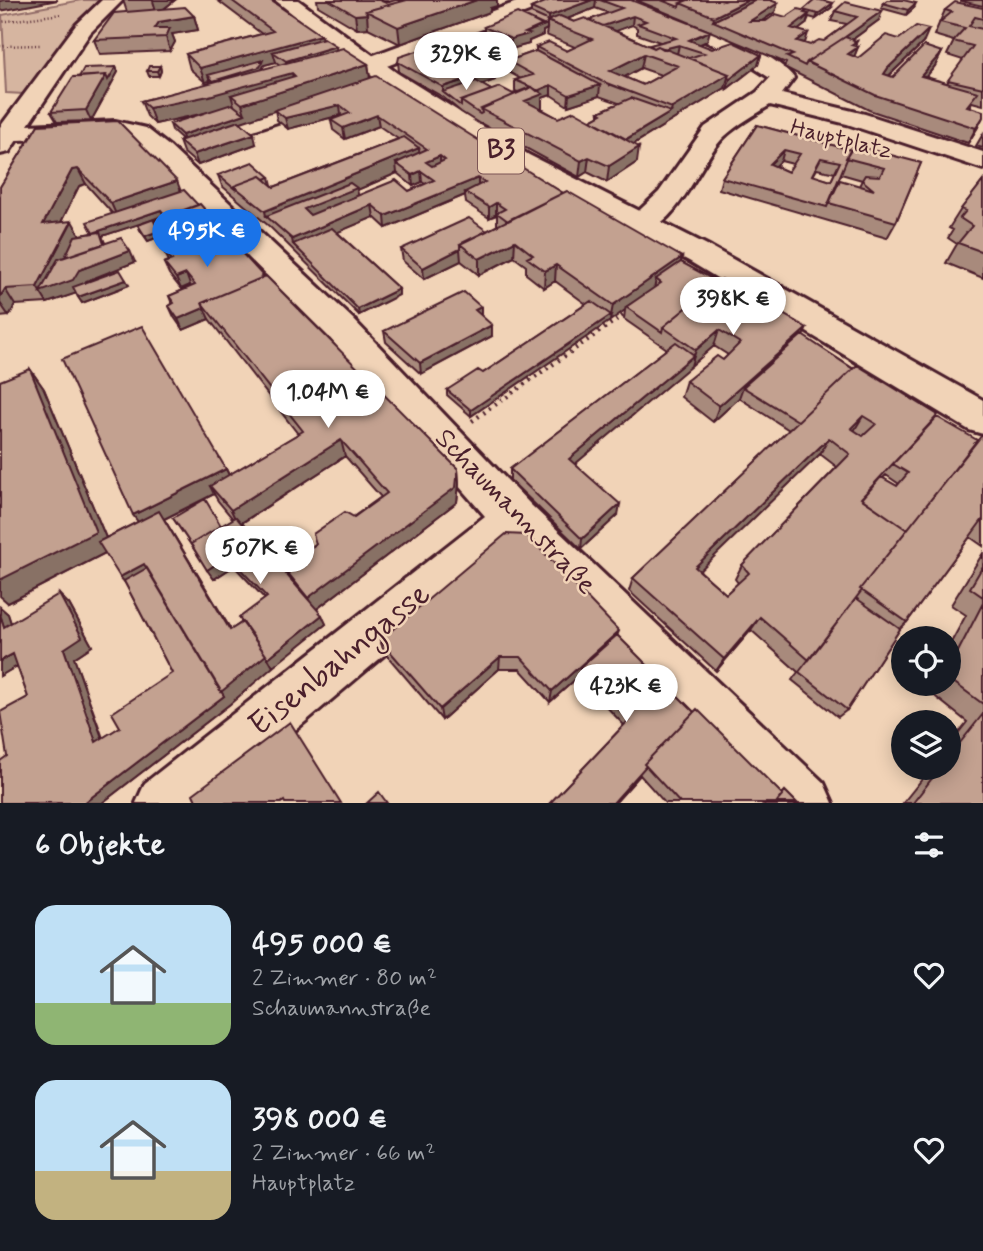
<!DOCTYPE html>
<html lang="de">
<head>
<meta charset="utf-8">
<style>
	:root { --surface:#171b24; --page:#20242c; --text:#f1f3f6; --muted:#9ea1a6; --accent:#1a73e8 }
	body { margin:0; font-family:Mynerve,sans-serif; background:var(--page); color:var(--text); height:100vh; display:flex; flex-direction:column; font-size:26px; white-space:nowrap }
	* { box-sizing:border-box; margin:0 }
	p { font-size:23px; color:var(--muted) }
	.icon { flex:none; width:38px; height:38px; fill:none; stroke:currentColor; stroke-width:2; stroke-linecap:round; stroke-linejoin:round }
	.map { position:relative; height:803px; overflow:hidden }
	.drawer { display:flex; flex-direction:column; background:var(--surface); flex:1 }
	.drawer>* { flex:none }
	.buttons { position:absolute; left:891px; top:626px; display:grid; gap:14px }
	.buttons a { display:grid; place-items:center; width:70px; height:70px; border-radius:50%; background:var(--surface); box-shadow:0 4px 18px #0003; font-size:35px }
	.price { position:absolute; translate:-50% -60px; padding:0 16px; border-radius:24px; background:#fff; color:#222; font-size:23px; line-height:46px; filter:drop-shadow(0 2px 4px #0008) }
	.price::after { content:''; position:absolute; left:50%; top:42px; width:21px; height:16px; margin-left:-10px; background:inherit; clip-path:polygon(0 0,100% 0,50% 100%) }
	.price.selected { background:var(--accent); color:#fff }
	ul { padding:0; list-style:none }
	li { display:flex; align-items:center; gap:21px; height:175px; padding:0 35px }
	li span { display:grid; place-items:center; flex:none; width:196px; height:140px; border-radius:21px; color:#555 }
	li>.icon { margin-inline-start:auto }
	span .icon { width:84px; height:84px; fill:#fffc; stroke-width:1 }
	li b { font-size:30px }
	h2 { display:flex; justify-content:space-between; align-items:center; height:84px; padding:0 35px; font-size:30px }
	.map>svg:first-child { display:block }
	.green { fill:#d6b5a0; stroke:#906a66; stroke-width:2 }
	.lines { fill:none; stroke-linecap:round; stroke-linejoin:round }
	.minor-casing { stroke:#4a1f2b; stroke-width:6 }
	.tertiary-casing { stroke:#4a1f2b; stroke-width:6 }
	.primary-casing { stroke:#4a1f2b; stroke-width:6 }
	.path-far1 { stroke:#4a1f2b; stroke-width:2.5; stroke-dasharray:1 2.5; stroke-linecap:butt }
	.path { stroke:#4a1f2b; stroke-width:4.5; stroke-dasharray:2 5; stroke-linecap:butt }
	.minor { fill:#f1d3b7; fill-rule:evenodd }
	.tertiary { fill:#f1d3b7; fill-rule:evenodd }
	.primary { fill:#f1d3b7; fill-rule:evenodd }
	.wall { fill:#a88a7c; stroke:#4a1f2b; stroke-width:2; fill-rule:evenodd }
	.shaded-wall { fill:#887165; stroke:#4a1f2b; stroke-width:2 }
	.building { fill:#c3a190; stroke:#4a1f2b; stroke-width:2; fill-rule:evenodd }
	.labels { text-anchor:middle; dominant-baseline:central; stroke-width:5; stroke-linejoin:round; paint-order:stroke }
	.far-street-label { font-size:23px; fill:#4a1f2b; stroke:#f1d3b7 }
	.shield { fill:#f1d3b7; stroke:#7c5555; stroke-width:2 }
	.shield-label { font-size:26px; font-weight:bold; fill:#4a1f2b }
	.street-label { font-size:28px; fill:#4a1f2b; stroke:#f1d3b7 }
	.near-street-label { font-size:33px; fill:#4a1f2b; stroke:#f1d3b7 }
</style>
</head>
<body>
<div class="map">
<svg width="983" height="803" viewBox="0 0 983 803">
	<rect width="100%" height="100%" fill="#f1d3b7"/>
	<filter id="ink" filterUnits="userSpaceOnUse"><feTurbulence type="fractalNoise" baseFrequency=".0143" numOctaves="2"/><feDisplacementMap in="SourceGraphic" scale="14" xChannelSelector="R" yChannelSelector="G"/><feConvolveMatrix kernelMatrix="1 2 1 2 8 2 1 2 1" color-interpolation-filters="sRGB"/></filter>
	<g filter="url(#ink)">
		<!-- green -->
		<path class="green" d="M81,0H99L76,26L24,94L6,93L2,15Z"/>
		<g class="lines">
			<!-- minor casing -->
			<g class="minor-casing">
				<path id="minor" d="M102,0H123L90,33L28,125L115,121L146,128L169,146L353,319L531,505L824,783L833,803H764L513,546L209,803H136L145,783L485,516L329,337L129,139L115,137L17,140L9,152L0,154V127L76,25Z
					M611,0C620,0 630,0 639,0C672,6 775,51 794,78L782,94L865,114L983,152V169L847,124L770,105C755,115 738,124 725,136C698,160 675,242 629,230L625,224L659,192L705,127L757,92L770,78L726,50L614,4Z
					M324,92L333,94L336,99L333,104L195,149L186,147L182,141L186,135Z"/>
			</g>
			<!-- tertiary casing -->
			<g class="tertiary-casing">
				<path id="tertiary" d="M522,0H550L547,4L379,69L371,71L360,64L363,59Z"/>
			</g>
			<!-- primary casing -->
			<g class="primary-casing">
				<path id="primary" d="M275,0H298L397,73L529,155L711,247L983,400V434L969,430L689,261L509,167L381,83Z"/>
			</g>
			<!-- path-far1 -->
			<path class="path-far1" d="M0,22L62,14
				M0,46L40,45"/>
			<!-- path -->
			<path class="path" d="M472,421L629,311"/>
			<!-- minor -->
			<use href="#minor" class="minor"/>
			<!-- tertiary -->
			<use href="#tertiary" class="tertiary"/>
			<!-- primary -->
			<use href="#primary" class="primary"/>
		</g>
		<!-- wall -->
		<path class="wall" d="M123,0H175L165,8L194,16L198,30L172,34L175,42L170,51L100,54L94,40L127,12Z
			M217,0H270L322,39L336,46V50L368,64L370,78L563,193L681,262L803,336L934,421L959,463L983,436V546L970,537L907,622L900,629L847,710L838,717L792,680L798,672L751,630L716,671L629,591L633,578L789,430L739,398L713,422L681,397L686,381L723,360L728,355L714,346L575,464L618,515L581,549L510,480V469L667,349L624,319L625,310L471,416L447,395V390L483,373L586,304L555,281L544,288L526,274V266L514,257L479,275L461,261L424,279L403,261L401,249L487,231L498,225L497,224V215L489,218L466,203L465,195L386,228L374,217L337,232L399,289V295L359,315L270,227L222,186L218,175L270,177L272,185L274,187L398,139L379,126L345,139L333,130L331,120L341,115L288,129L277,120L275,110L239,122L256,144L198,165L183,152L179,141L183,140L172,130L170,124L201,114L155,124L147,116L141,101L212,83L210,81L205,82L190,69L186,54L262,34ZM276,62L280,65L262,70L264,65ZM397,173L413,186L422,182L425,184L409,191L358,196L357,190ZM820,454L837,467L742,565L735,579L738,583L726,594L699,570ZM886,475L899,484L897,486L883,478Z
			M317,0H389L383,2L386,3L395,0H497V6L490,8V12L400,44L368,28L357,29L318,6Z
			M550,0H631L707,41L700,45L712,49L761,55L758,65L727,89L725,88L634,144L637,162L607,182L587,172L579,177L482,124H480L461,112L443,97L399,72L398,62L457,61L448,64L460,70H495V80L481,85L491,90L513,94L518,92L515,91V80L521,79L507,71L508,61L536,51V47L567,51L575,47L546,35L547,29L543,31V35L529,41V44L511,49L484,37V27L524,16L531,13V8ZM595,8L609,13L589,20L574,22L567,19ZM632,25L637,28V34L660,42L649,46L615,31ZM641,68L661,75L643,85L624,77ZM551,95L568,106L599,96L619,103L599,112V116L591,120L558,118L542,109V98Z
			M636,0H771L775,12L762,21L786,17L803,11L831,8L816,19L809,17L806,24L798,30L805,44L810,45L824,41L847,24L831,21L835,11L879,20L852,40L855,46L858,47L854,57L858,58L899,39L923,43L889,76L893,77L942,52L935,66L926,77L947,83L963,60L947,55L954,41L934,35L945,10L983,8V105L972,102L969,107L978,127L968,143L869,110L784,67L786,63Z
			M961,0H983V6L961,1Z
			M883,3L914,8L906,15L881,8Z
			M160,66L161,71L159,76H149L147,71Z
			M116,67L118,72L91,121L57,122L51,112L79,77Z
			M38,125L180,191L217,226L264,277L458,469L459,484L457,502L317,609L326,624L273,666L230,704L102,803H0L7,756L28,697L17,666L0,676V607L8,614L11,623L69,604L92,646L74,658L103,738L120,727L172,673L124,581L105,553L8,603L30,369L44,389L106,538L138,522L226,469L229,475L298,434L209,319L183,330L174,317L169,306L172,304L169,296L191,287L190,285L181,289L169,274L164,263L169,261L162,248L168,245L161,236L148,241L140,230L138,225L153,219L102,236L105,243L135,262L86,281L85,283L129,285L82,303L76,293L47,303L15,305L9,316L0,317V187ZM86,184L113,214L93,233L80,235L61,222L79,186ZM345,456L381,497L283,567L286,574L242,523ZM214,494L218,501L233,519L221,526L173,518L214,579L234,566L265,599L242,622L231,630L164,519Z
			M757,125L851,150L921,163L896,222L887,238L719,189L722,178ZM781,161L793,164L788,172L775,166ZM817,169L835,173L831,181L813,176ZM841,174L862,180L859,186L829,203Z
			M983,134V148L976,146Z
			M983,181V278L946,263L957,244L948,238L953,230L949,228L961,209Z
			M481,307V316L492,336L421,374L386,342L384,331Z
			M983,553V803H903L931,768H948V746L967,722L927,690L930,684H948V648L966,615L951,605Z
			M617,635L694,712L782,794L785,791L797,803H665L640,775L615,803H550L624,725L578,677L550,702L520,669H499L442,720L384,652L380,640Z"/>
		<!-- shaded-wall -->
		<path class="shaded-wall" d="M5,0H58L0,11V1Z
			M154,0H175L157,14L153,1Z
			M476,0H497V6L490,8V12L400,44L398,27Z
			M592,0H596L595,8L554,24L549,22V16Z
			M748,0H771L713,21L714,17Z
			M778,3L775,12L747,31L750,21Z
			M833,3L831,8L816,19L818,14Z
			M916,3L914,8L906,15L908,10Z
			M806,11L804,19L809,14L806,24L788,38L791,28Z
			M882,11L879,20L816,66L809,63Z
			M367,14L368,28L357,29L355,15Z
			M194,16L198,30L172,34L175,42L170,51L166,37L155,28L159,22Z
			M633,16L632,25L596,38L597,28Z
			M547,24V29L543,31V35L529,41V44L511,49V39Z
			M929,29L923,43L881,83L884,74L888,68Z
			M710,31L707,41L691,48L689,40Z
			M808,33L805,43L797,41Z
			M321,35L323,49L273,52L276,62L264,65L261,72L215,86L213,81L208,75L210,81L205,82L200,68Z
			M857,41L853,51L858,47L852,62L843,69L851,45Z
			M679,45L677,54L658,50Z
			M336,46L337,56L288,72L286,61Z
			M457,51V61L437,68L436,58Z
			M942,52L935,66L914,91L921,76Z
			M644,54L641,68L610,85V71Z
			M761,55L758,65L727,89L730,79Z
			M368,64L370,79L184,141L182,135L245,114L242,104Z
			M160,66L161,71L159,76L157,71Z
			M116,67L118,72L91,121L86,110L106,75Z
			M495,70V80L448,96L443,92V87Z
			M292,73L295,88L231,95L234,105L214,111L155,124L149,108Z
			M729,74L725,88L622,151L624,141L671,112L672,108Z
			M551,85V95L542,98V109L486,111Z
			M600,85L599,96L568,106L569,95Z
			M340,105L341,115L288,129L285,118Z
			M377,115L379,126L345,139L343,128Z
			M983,117L978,127L968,143L976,128Z
			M254,134L256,144L198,165L194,154Z
			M639,147L637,162L607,182L609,166Z
			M419,148L420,163H396L397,173L357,190L359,199L307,221L266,216L265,211Z
			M784,150L781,161L766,175L770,164Z
			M440,156V167L427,173L426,162Z
			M589,157L587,172L579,177L581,161Z
			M78,169L86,184L79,186L52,240L43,224L72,170Z
			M421,171L422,182L413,186L412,175Z
			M478,178V190L465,192V195L386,228L385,216Z
			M177,181L183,197L118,219L111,203Z
			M496,203V214L489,218V207Z
			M372,205L374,217L298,249L293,244L292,239Z
			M161,210L164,216L102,236L110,256L79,270L130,251L135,262L86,281L80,292L47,303L37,287L72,221L81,237Z
			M215,221L221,237L184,252L178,236Z
			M159,231L161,236L148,241L145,236Z
			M174,232L181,247L172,251L165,235Z
			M515,241L514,257L479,275V259Z
			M460,249L461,261L424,279L423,268Z
			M682,257L678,273L661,283L656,279L654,290L626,307L625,310L610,321L613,305Z
			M556,265L555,281L544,288L545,271Z
			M186,274L190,285L181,289L176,278Z
			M126,280L129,285L82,303L78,297Z
			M5,289L15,305L9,316L0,303V297Z
			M399,289V295L359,315L358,309Z
			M481,307V319L475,310Z
			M204,308L209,319L183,330L178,319Z
			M611,315L610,321L471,416V410Z
			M492,325V336L421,374L420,363Z
			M807,328L799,344L743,387L739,398L713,422L719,406Z
			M719,330L714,346L691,366L696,350Z
			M694,355L691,366L568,470L569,459Z
			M30,369L44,389L111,550L8,603L0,596V580Z
			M863,416L854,431L851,428Z
			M829,438L820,454L689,581L695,567Z
			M341,440L345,456L238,525L231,510Z
			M226,469L233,484L210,486L214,494L164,519L239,643L144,530L133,515Z
			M458,469L459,484L457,502L314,611L308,598Z
			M620,504L618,515L581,549L582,539Z
			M228,556L234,566L214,579L207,570Z
			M144,564L155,577L266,655L273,667L230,704L102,803H84L224,696L120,577Z
			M59,594L69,604L92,646L74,658L106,749L96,742L64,649Z
			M0,607L8,614L15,636L4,627L0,614Z
			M322,615L326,624L273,667L268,658Z
			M760,617L751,630L716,671L724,659Z
			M619,631L614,643L580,668L578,677L550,702L552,691Z
			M13,654L24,662L0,676V661Z
			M500,657L499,669L442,720L440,709Z
			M639,774L640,775L615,803H613Z"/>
		<!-- building -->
		<path class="building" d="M231,0H270L321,35L200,68L186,54L273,31Z
			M329,0H379L386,3L395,0H407L366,11L367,14L355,15Z
			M407,0H477L398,27L366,11Z
			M550,0H592L549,16L531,8Z
			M600,0H631L710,31L689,40L712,49L733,42L761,55L730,79L728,78L729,74L689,58L704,53L679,45L663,49L658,46L654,48L650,45L676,38L638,24L646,21L633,16L603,26L589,20L622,8Z
			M661,0H688L680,3L679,7Z
			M688,0H720L724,1L727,0H748L714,17L680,3Z
			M756,0H770L778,3L750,21H766L776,14L786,17L798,9L806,11L804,13L809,14L791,28L808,33L797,41L810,45L819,40L824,41L857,17L835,11L845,2L882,11L845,37L807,62L805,66L787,57L793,55L713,21Z
			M815,0H820L833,3L818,14L803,10Z
			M887,0H903L916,3L908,10L883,3Z
			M955,2L983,8V19L975,17L969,26L983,29V88L948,80L973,46L953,41L965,28L940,22L952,12L945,10Z
			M185,7L194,16L159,22L155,28H170L166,37L94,40L114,13Z
			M517,13L543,25L525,33L529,34L511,39L484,27Z
			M531,13L549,21H547V24L543,26L524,16Z
			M560,16L574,22L585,18L654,48L658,46L729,74L672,108L601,81L536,47L549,42L567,51L592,39L547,21ZM644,54L678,66L643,85L610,71Z
			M916,26L929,29L888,68L884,74L893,77L924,46L942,52L921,76L978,92L967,106L983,111V117L976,128L875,95L807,62L845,37L857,41L851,45L858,47L848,54L858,58L886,35L899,39Z
			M324,38L336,46L286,61L273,52Z
			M441,43L457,51L436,58L460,70L480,63L495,70L443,87L398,62L399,57Z
			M343,48L368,64L242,104L231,95L295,76L292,73L209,96L149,108L141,101Z
			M536,51L600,85L569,95L551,85L537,91L532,87L481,109L482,113L480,114L461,101L500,87L513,94L531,87L515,80L533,75L508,61Z
			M263,60L260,67L213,81L208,75Z
			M149,66H160L157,71H147Z
			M116,67L108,80L106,75L79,77L84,68Z
			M106,75L86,110L51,112L73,77Z
			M376,76L563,193L508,221L497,213L505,209L496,203L489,207L465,192L485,182L478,178L385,216L372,205L292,239L266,216L350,183L357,188L304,209L310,215L396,180L409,191L434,180L421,171L412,175L396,163L427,149L377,115L343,128L331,120L350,113L340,105L285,118L275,110ZM440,156L445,160L432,166L426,162Z
			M476,81L491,90L461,101V106L443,92Z
			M532,87L543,94L525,101L558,118L574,111L639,147L609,166L589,157L581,161L481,109Z
			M631,98L671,112L626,139L591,120L602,114L599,112Z
			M232,104L245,114L182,135L170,124Z
			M118,121L177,181L111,203L78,169L72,170L43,224L72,221L37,287L5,289L0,297V187L38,125Z
			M239,121L254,134L194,154L179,141Z
			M757,125L851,150L846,158L847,159L827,207L722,178ZM784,150L800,154L788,172L770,164ZM821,158L840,162L831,181L812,175Z
			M404,137L419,148L265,211L234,186L261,176L274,187Z
			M853,145L921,163L896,222L829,203L840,180L874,190L862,180L865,175L880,176L884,168L846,158Z
			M253,162L270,177L265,179L261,176L234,186L236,190L218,175Z
			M983,181V252L958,243L972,226L960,218L966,211L961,209Z
			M184,190L198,205L154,221L159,231L145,236L138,225L165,215L161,210L93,233L87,222Z
			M567,191L682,257L613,305L556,265L545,271L527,258L533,255L515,241L479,259L460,244Z
			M200,204L215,221L178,236L174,231L165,235L154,221Z
			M469,218L487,231L460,244V249L423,268L401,249Z
			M217,226L264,277L202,303L204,308L178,319L169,306L174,303L169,296L195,285L186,274L176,278L164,263L172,260L162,248Z
			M332,228L399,289L358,309L293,244Z
			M100,232L104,244L65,257L75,236Z
			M121,238L130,251L79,270L73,280L40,292L58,259Z
			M681,262L718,282L663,327L662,332L626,307L661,283L656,279Z
			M120,270L126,280L78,297L73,287Z
			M266,276L458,469L456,487L308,598L283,567L316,544L313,534L345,512L354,517L387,493L341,440L231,510L210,486L303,431L202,303Z
			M722,279L807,328L719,406L686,381L717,356L723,360L740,343L719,330L696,350L663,327Z
			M464,292L481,307L475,310L492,325L420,363L384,331Z
			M591,301L611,315L471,410L447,390L478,370L483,373Z
			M142,326L226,469L133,515L62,359Z
			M802,335L853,369L798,421L743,387Z
			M676,342L694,355L569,459L620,504L582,539L510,469Z
			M857,365L938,415L861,498L907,530L860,589L862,590L809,660L760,617L724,659L633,578ZM863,416L876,424L863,436L851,428ZM829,438L850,454L742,565L749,573L726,594L695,567Z
			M30,369L96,532L0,580V381Z
			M937,417L977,440L907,530L862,499L881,477L897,486L908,473L893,464Z
			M982,435L983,436V519L907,622L860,589Z
			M205,499L221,526L191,544L194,549L173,518Z
			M159,511L230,630L243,622L266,655L221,692L144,564L120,577L98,542Z
			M236,517L322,615L268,658L239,618L267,597L228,556L207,570L191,544Z
			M506,534L527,535L619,631L552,691L521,657H500L440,709L380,640Z
			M983,566V597L970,588Z
			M147,568L224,696L84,803H0V761L7,756L0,712L28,697L13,654L0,661V614L4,627L59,594L82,637L64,649L96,742L120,727L112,713L172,673L124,581Z
			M856,598L900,629L847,710L799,672Z
			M983,603V704L948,678V671Z
			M617,635L694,712L644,764L646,766L613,803H550L629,720L580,668Z
			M697,709L783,795L776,803H680L644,764Z
			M983,714V803H913L940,768H948V758Z
			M290,722L341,803H285L284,801L281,803H197L193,794Z
			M785,791L797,803H776Z
			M379,792L387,803H367Z"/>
	</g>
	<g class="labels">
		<!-- far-street labels -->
		<g class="far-street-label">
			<text transform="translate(841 140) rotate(14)">Hauptplatz</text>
		</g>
		<!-- shield labels -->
		<rect class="shield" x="478" y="128.5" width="46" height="45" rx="5"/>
		<g class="shield-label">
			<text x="501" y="151">B3</text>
		</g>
		<!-- street labels -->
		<g class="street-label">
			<text transform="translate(515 512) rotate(46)">Schaumannstraße</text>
		</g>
		<!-- near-street labels -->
		<g class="near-street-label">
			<text transform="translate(340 660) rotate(-39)">Eisenbahngasse</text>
		</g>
	</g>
</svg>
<div class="buttons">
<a><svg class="icon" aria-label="locate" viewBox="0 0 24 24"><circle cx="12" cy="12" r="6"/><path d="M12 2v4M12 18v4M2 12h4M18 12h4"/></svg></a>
<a><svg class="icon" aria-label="layers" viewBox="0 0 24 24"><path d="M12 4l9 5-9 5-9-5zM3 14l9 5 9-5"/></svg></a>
</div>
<b class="price" style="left:466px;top:92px">329K €</b>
<b class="price selected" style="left:207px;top:269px">495K €</b>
<b class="price" style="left:733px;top:337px">398K €</b>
<b class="price" style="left:328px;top:430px">1.04M €</b>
<b class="price" style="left:260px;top:586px">507K €</b>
<b class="price" style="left:626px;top:724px">423K €</b>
</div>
<section class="drawer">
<h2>6 Objekte<svg class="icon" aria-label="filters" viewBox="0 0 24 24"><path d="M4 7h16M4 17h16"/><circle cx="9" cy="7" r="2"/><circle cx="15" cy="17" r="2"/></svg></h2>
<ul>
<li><span style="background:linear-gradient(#bfe0f5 70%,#8fb573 0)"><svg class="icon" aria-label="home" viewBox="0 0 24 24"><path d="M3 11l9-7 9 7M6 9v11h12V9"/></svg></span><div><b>495 000 €</b><p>2 Zimmer · 80 m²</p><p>Schaumannstraße</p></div><svg class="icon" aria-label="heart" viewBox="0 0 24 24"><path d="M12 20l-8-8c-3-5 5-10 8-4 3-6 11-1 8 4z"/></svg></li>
<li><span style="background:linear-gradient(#bfe0f5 65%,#c2b280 0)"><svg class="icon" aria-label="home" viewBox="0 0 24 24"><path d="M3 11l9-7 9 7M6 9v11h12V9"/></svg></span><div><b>398 000 €</b><p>2 Zimmer · 66 m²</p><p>Hauptplatz</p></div><svg class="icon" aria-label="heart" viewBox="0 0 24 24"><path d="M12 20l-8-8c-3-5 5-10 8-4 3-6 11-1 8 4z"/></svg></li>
</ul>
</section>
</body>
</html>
